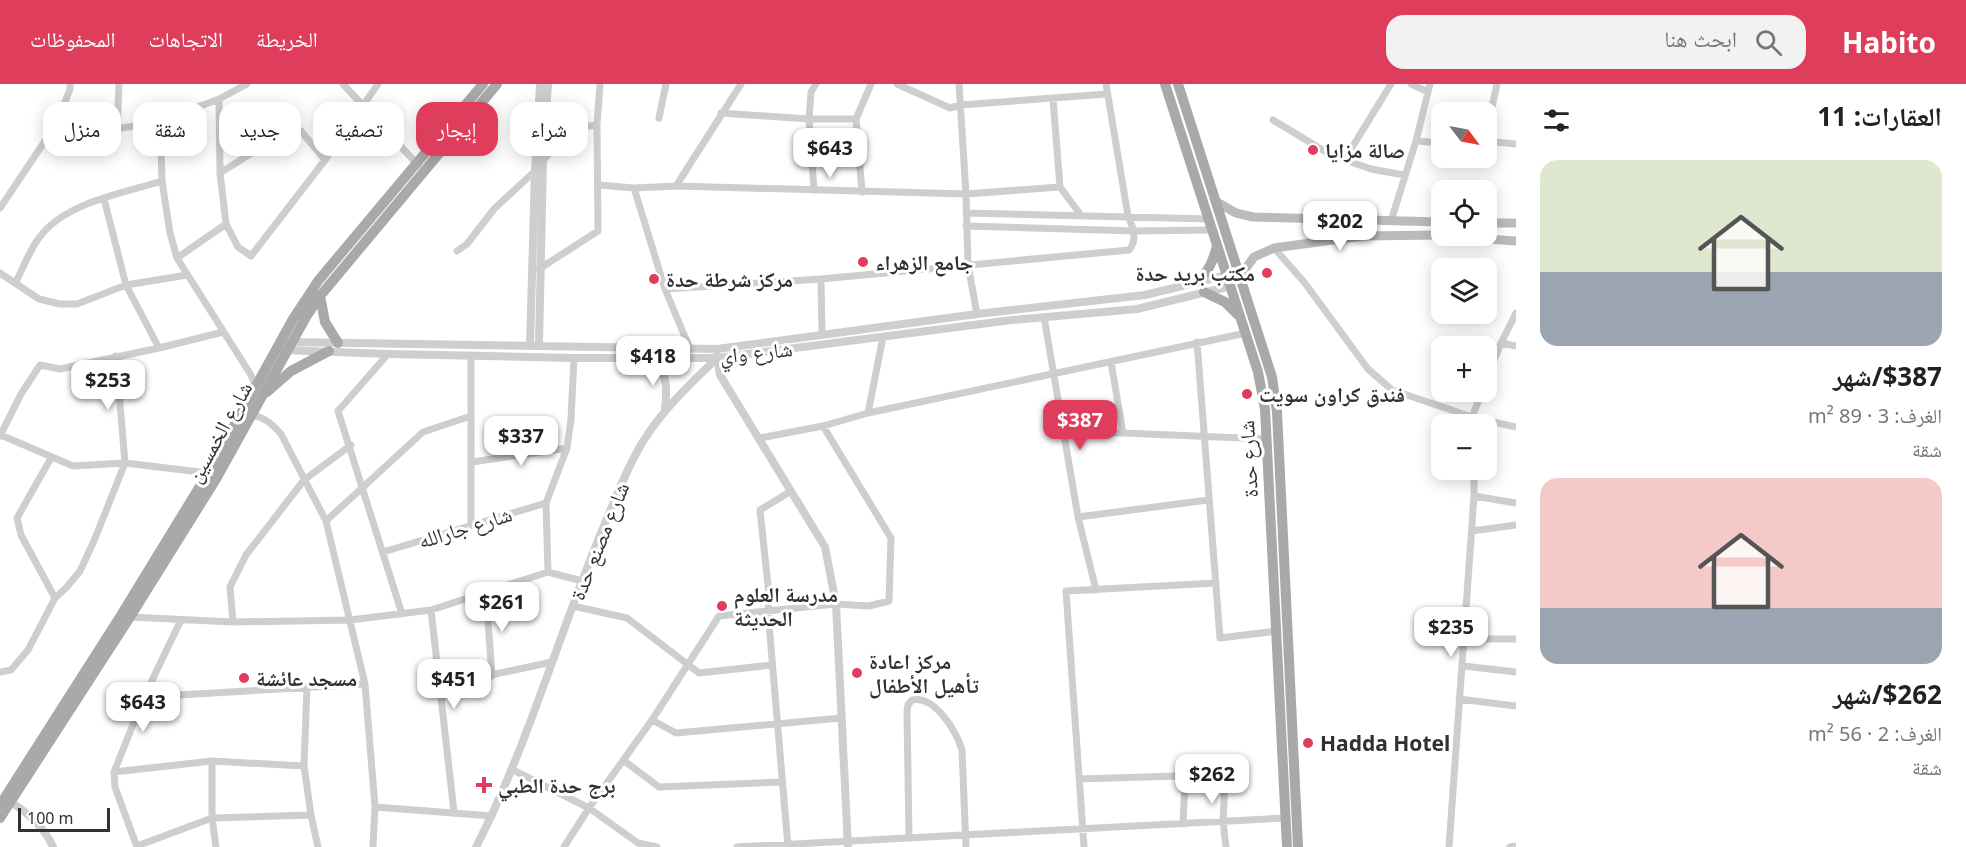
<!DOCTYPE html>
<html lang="ar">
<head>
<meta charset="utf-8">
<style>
	:root { --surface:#fff; --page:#f2f2f2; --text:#222; --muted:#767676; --accent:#de3d5b }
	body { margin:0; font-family:"Noto Sans","Noto Naskh Arabic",sans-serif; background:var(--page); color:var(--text); direction:rtl; height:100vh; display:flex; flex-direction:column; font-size:22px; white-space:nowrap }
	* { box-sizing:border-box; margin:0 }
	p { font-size:20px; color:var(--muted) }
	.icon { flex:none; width:33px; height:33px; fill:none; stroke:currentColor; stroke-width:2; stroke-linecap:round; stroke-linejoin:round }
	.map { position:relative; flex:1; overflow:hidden; direction:ltr }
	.side { display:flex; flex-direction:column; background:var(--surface); width:450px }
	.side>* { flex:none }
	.hud { position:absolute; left:18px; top:18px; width:570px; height:54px; direction:rtl; display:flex; gap:12px }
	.needle { width:39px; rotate:122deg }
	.controls { position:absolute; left:1431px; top:18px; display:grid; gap:12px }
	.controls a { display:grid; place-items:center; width:66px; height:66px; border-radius:12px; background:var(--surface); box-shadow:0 3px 15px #0003; font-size:30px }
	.scale { position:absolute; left:18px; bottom:15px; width:92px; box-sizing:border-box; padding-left:6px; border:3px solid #313131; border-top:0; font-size:16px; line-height:21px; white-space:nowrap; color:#313131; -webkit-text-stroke:4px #fff; paint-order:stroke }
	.price { position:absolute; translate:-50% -51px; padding:0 14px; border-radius:12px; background:#fff; color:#222; font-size:20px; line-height:39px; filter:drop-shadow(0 2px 3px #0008) }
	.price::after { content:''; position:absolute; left:50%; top:36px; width:18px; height:14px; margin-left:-9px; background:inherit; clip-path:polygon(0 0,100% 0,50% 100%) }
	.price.selected { background:var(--accent); color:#fff }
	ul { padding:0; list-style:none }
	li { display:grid; align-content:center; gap:12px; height:318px; padding:0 24px }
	li span { display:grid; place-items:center; height:186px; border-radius:18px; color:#555 }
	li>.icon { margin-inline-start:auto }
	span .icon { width:108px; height:108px; fill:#fffc; stroke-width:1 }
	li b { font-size:26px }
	h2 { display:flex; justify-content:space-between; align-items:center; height:72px; padding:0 24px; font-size:26px }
	.chip { padding:0 21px; border-radius:18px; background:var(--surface); box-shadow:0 3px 15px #0003; font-size:21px; line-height:54px }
	.chip.selected { background:var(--accent); color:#fff }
	header { display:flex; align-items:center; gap:36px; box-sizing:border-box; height:84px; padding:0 30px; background:var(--accent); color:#fff }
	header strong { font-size:28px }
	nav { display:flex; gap:33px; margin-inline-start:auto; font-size:21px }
	.search { width:420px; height:54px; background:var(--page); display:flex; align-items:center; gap:15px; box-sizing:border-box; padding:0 21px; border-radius:18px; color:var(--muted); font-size:22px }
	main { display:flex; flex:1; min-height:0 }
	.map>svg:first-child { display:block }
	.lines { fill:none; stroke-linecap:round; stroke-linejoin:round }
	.minor { stroke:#cecece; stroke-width:7 }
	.tertiary { stroke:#cecece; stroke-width:8 }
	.secondary { stroke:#bbb; stroke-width:9 }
	.primary { stroke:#a9a9a9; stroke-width:10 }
	.poi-dot { fill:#de3d5b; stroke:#fff; stroke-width:2 }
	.labels { text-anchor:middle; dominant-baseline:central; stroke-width:6; stroke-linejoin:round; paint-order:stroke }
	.poi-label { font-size:21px; font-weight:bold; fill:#313131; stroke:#fff; text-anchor:start }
	.street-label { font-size:21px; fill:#313131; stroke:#fff }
</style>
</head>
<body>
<header>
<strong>Habito</strong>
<div class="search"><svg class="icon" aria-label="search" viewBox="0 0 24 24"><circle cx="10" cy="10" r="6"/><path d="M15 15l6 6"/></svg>ابحث هنا</div>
<nav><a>الخريطة</a><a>الاتجاهات</a><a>المحفوظات</a></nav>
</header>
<main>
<section class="side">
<h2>العقارات: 11<svg class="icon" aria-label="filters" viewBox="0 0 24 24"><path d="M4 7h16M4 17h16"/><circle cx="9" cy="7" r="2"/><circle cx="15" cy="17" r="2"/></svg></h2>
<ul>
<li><span style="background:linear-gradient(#dfe7d0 60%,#9aa5b1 0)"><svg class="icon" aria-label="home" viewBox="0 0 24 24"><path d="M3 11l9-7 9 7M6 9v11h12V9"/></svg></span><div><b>$387/شهر</b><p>الغرف: 3 · 89 m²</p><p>شقة</p></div></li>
<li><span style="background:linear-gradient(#f6c9c9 70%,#9aa5b1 0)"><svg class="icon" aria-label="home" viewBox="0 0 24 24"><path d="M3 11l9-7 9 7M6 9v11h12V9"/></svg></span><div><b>$262/شهر</b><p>الغرف: 2 · 56 m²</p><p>شقة</p></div></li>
</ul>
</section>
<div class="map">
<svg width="1516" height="763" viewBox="0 0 1516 763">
	<rect width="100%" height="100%" fill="#fff"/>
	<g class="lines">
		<!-- minor -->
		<path class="minor" d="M343,0L418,81
			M897,0L950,24L961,21L1107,10
			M959,0L966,110L968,181L977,230
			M1411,0L1428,8
			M219,15L220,89L226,140L238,163L251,172L325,76L378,0
			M1053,15L1060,103L1080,130
			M721,29L809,35H856
			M659,34L666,0
			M1273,36L1331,71L1371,85L1404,91
			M158,38L161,64L162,97L170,149L177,174L251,291L256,303
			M53,45L67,53L158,38L219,15L247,0
			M117,46L119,0
			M1486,51L1497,0
			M1416,57L1442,59
			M1486,57L1516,60
			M1345,75L1391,0
			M220,89L293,43L301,47L325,76
			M599,101L634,104L676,102L966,110L1060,103
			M676,102L741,0
			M634,104L665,205L690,265
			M814,106L809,35L811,8L816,0
			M862,108L856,35L871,0
			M104,115L126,201L159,264
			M0,124L57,39L70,5V0
			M966,129L1209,135
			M1391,137L1416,57L1430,0
			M966,142L1134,147L1213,146
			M1274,164L1304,198L1368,285L1392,306L1472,333L1516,343
			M457,167L467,160L494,125L535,87L550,68L582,43L597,41
			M177,174L226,140
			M539,185L598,147L597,41L600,0
			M0,189L39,215L60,220H77L126,201L187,191
			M821,195L822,251
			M16,198C24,182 31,162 43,149C69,118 124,109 162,97
			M665,205L821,195L1129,166C1138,156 1133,143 1128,132L1106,0
			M1044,233L1078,433L1096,506
			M1197,258L1220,554L1277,547
			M1501,259L1516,262
			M388,270L338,327L402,530
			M471,272V440
			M1111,278L1123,349
			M1486,296L1501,259L1516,229
			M868,329L1246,249
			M251,331C265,333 272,340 281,350L326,437L365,600L375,723L373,763
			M1472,340V333L1482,308
			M1064,348L1123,349L1266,355
			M1,351L73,382L125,379L208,389
			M0,352L21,310L40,281L60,285L159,264L223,248
			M760,354L823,342L868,329L883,253
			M51,374L17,434L21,451L55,514
			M472,378L567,364
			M1474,412L1516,419
			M1078,433L1208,416
			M326,437L423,348L471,332
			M1472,447L1516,441
			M383,468L546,419
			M548,488L546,419L567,364L571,335L574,274
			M486,508L492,592
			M573,522L627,534L699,589L772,581
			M431,526L454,728
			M130,533L233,538L350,536L431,526L548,488L582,497
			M233,538L230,503L246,471L304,396L351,361
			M1464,555H1516
			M1463,582L1516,588
			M0,588L11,586L28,566L55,514L66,504L80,487L94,457L125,379L116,272
			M439,602L552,578
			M307,603L304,682L311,731L318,763
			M144,613L365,600
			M1459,615L1516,622
			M652,636L676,649L841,634
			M623,676L659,703L781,698
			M212,677V734L216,763
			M1226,679L1223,737L1226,763
			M511,685L589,724L638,759L657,763
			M114,688L212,677L304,682
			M1079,695L1178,692L1182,694L1185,698L1183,740
			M375,723L492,732
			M909,753L907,628L908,621L912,616C935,611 956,647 962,666L966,763
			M137,762L212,734L311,731
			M137,763L115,703L114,688L144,613L181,536
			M564,763L589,724L652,636L719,532L836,520L869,522L889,517L891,454L823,342
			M737,763L1285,734
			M788,763L768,528L769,511L760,426L791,407
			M1084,763L1066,507L1216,499
			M1449,763L1474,412V386
			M1510,763L1516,762"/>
		<!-- tertiary -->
		<path class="tertiary" d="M288,258L717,265L977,230L1145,211L1227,191
			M530,261L535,87L540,0
			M539,262L543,78L548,0
			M283,266L388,270L574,274H717L1012,236L1137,225L1231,202
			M717,272L720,291L825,463L836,520L848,763
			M654,275C668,289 667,307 665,326
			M11,718C29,730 44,743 53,763
			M476,763C526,666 556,559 597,459C611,425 624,390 642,359C662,326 690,300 717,274"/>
		<!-- secondary -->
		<path class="secondary" d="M1215,117L1236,129L1253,133L1442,138
			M1486,139H1516
			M1446,152L1516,157
			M1241,196L1246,184L1254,173L1274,164L1362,152L1442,151"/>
		<!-- primary -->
		<path class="primary" d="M1165,0L1258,288L1265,325L1287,763
			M1178,0L1272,293L1277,328L1298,763
			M1197,198C1209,187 1213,177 1217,162
			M1204,208L1225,218L1238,231
			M320,212L325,238L338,259
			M267,308L291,287L329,267
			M0,721L120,533L208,389L293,235L318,197L483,0
			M0,734L130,533L216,395L306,233L320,212L497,0"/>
	</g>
	<!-- markers -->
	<g class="poi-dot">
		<circle cx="1313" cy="66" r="6"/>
		<circle cx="863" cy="178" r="6"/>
		<circle cx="1267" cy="189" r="6"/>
		<circle cx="654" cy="195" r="6"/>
		<circle cx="1247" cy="310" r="6"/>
		<circle cx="722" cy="522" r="6"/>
		<circle cx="857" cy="589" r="6"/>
		<circle cx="244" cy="594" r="6"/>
		<circle cx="1308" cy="659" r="6"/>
		<path d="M481 692h6v6h6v6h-6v6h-6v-6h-6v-6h6z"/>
	</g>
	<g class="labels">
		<!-- poi labels -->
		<g class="poi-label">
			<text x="1325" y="66">صالة مزايا</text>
			<text x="875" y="178">جامع الزهراء</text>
			<text x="1255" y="189" text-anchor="end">مكتب بريد حدة</text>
			<text x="666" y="195">مركز شرطة حدة</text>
			<text x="1259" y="310">فندق كراون سويت</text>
			<text x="734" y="510">مدرسة العلوم<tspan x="734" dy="24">الحديثة</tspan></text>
			<text x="869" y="577">مركز اعادة<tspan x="869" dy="24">تأهيل الأطفال</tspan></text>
			<text x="256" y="594">مسجد عائشة</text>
			<text x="1320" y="659">Hadda Hotel</text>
			<text x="498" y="701">برج حدة الطبي</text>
		</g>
		<!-- street labels -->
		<g class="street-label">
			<text transform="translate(756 268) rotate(-6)">شارع واي</text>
			<text transform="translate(219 348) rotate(-61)">شارع الخمسين</text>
			<text transform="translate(1248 375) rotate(-93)">شارع حدة</text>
			<text transform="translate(465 443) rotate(-17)">شارع جارالله</text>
			<text transform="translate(599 457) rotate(-68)">شارع مصنع حدة</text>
		</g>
	</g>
</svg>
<div class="controls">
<a><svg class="needle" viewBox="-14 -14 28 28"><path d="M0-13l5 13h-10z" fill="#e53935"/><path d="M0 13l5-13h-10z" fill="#767676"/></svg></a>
<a><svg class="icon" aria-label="locate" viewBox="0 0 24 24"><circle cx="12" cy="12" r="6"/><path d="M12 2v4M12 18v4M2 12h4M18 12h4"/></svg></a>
<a><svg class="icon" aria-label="layers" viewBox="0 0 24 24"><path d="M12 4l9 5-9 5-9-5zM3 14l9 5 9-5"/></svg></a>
<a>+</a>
<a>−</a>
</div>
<div class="scale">100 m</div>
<b class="price" style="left:830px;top:95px">$643</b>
<b class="price" style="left:1340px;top:168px">$202</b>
<b class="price" style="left:653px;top:303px">$418</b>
<b class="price" style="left:108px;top:327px">$253</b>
<b class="price selected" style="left:1080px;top:367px">$387</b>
<b class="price" style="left:521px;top:383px">$337</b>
<b class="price" style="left:502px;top:549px">$261</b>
<b class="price" style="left:1451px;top:574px">$235</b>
<b class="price" style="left:454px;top:626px">$451</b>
<b class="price" style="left:143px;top:649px">$643</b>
<b class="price" style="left:1212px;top:721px">$262</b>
<div class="hud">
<a class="chip">شراء</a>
<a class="chip selected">إيجار</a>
<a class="chip">تصفية</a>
<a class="chip">جديد</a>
<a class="chip">شقة</a>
<a class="chip">منزل</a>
</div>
</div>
</main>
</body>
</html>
